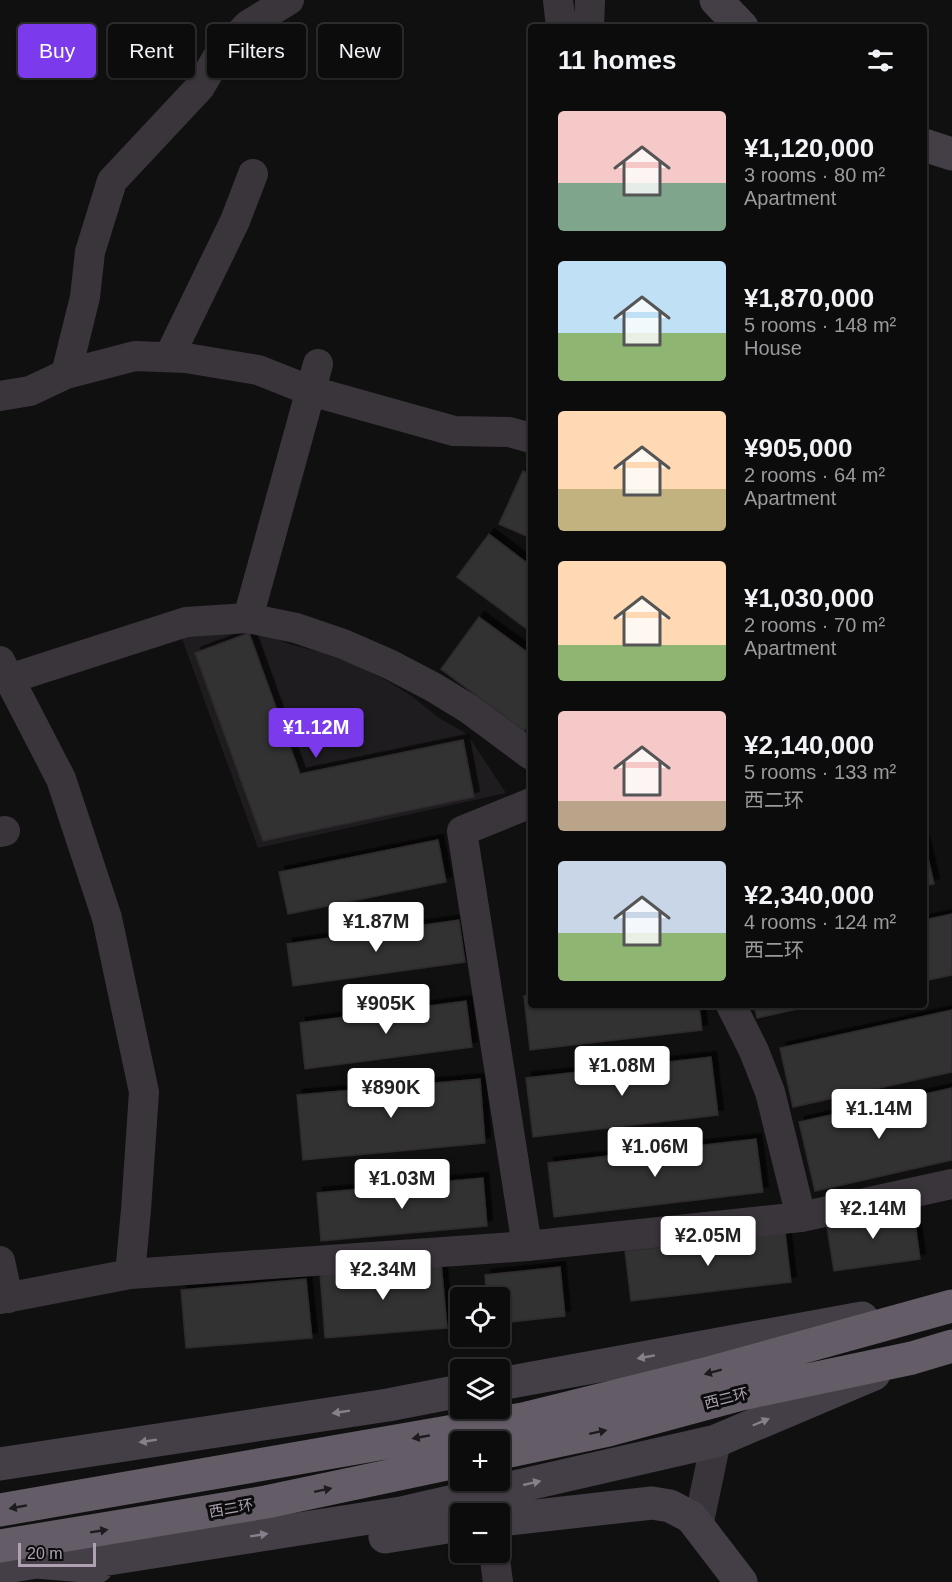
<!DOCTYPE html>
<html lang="en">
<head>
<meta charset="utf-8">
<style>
	:root { --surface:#0d0c0d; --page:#1b1a1b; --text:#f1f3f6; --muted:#9a9b9d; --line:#2d2c2e; --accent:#7c3aed }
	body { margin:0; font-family:Arial,"Noto Sans SC",sans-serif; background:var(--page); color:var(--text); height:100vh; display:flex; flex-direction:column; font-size:22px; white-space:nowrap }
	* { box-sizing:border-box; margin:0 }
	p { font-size:20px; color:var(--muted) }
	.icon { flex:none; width:33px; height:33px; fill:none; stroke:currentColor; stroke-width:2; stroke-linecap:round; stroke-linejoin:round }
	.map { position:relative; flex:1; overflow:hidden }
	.details { position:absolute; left:528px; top:24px; width:399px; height:984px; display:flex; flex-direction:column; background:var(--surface); border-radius:6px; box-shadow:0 2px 4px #0004,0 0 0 2px var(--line) }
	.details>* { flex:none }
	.banner { position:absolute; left:18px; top:24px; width:420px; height:54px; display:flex; gap:12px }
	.tools { position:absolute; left:450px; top:1287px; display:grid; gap:12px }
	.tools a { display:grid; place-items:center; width:60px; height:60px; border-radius:6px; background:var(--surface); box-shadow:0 2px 4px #0004,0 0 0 2px var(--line); font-size:30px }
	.scale { position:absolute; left:18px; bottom:15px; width:78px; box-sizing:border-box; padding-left:6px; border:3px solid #ada1b2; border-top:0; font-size:16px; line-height:21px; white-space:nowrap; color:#ada1b2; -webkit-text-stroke:4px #0c0b0c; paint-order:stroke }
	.price { position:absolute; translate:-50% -51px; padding:0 14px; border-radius:6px; background:#fff; color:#222; font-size:20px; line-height:39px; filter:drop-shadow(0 2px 3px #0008) }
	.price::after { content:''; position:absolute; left:50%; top:36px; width:18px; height:14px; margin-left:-9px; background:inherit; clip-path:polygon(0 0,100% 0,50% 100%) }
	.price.on { background:var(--accent); color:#fff }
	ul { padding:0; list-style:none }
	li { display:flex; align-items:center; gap:18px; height:150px; padding:0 30px }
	li span { display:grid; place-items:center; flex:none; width:168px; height:120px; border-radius:6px; color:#555 }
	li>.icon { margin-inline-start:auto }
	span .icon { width:72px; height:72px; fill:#fffc; stroke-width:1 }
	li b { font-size:26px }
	h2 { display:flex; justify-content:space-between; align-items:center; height:72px; padding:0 30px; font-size:26px }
	.tag { padding:0 21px; border-radius:6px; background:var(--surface); box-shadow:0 2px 4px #0004,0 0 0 2px var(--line); font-size:21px; line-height:54px }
	.tag.on { background:var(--accent); color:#fff }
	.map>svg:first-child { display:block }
	.built { fill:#1e1c1e }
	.building { fill:#333033; stroke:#2d2a2d; stroke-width:1.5; filter:url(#shadow) }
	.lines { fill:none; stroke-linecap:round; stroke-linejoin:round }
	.street { stroke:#3a353b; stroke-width:30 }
	.secondary { stroke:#443f46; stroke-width:33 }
	.highway { stroke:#645d67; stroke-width:33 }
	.oneway { fill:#887f8c }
	.oneway2 { fill:#1e1b1e }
	.labels { text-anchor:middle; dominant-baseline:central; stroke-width:6; stroke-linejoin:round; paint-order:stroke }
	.street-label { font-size:15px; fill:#ada1b2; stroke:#0c0b0c }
</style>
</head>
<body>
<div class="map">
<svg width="952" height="1582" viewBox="0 0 952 1582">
	<defs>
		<filter id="shadow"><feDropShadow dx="5.5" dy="-5.5" stdDeviation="0" flood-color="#0009"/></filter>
	</defs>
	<rect width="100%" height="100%" fill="#111011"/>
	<!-- built -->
	<path class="built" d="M249,627L286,643L320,652L354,664L384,679L413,697L439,718L467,734L506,793L258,848L181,636Z"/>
	<!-- building -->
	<path class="building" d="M523,471L531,475V538L499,524Z
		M489,534L531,566V632L457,577Z
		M479,617L531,655V722L524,731L441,669Z
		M249,633L300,774L463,740L474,797L263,841L195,653Z
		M438,840L446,882L288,914L279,872Z
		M924,841L934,884L924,886Z
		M952,914V975L924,981V920Z
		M459,920L465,962L293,986L287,944Z
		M531,995V1005H699L702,1030L530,1050L524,996Z
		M466,1001L472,1047L305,1069L300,1023Z
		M754,1005H815L757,1018Z
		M952,1010V1072L793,1107L780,1048Z
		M711,1057L718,1115L533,1137L526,1078Z
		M480,1079L485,1143L303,1160L297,1095Z
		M952,1088V1160L815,1191L799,1122Z
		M756,1139L763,1192L554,1217L548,1163Z
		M483,1178L487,1226L321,1241L317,1193Z
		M913,1208L920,1259L834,1271L826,1221Z
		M785,1232L791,1282L631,1301L625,1251Z
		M441,1263L447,1328L325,1338L320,1273Z
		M560,1267L565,1316L500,1323V1298H487L485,1275Z
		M306,1279L312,1338L186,1348L181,1290Z"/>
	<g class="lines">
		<!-- street -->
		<path class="street" d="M558,0L561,27
			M589,27L590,0
			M169,357L235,221L253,174
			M66,374L85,297L90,252L112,181L200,87L217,58L248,25L289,0
			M0,396L30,391L66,374L135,356L186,358L258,370L311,391L454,431L509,432L531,438
			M248,618L318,364
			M0,661L61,779L107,918L144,1092L136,1210L130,1274
			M9,679L186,622L248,618L296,628L343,644L389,664L433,687L469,709L531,755
			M0,832L5,831
			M731,1005L754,1051L770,1092L801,1217
			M527,1246L462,831L531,803
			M0,1261L8,1298
			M0,1299L130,1274L527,1246L801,1217L952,1184
			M698,1526L716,1441
			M494,1552L498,1582"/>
		<!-- secondary -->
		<path class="secondary" d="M716,0L742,27
			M924,145L952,154
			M500,1384L862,1318
			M0,1464L388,1405L460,1391
			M500,1520L652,1503L670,1506L691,1517L741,1582
			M385,1537L460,1525
			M76,1564L401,1513L716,1441L874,1374
			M0,1568L36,1562L97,1567"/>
		<!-- highway -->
		<path class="highway" d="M500,1453L608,1430L741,1394L912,1358L952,1346
			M0,1510L523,1419L713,1372L952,1306
			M0,1546L266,1502L460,1461"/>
	</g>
	<!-- one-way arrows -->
	<defs><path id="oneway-solid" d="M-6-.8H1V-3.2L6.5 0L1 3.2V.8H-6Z" transform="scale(1.5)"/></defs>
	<g class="oneway">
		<use href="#oneway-solid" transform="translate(646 1357) rotate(170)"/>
		<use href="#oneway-solid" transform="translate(341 1412) rotate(171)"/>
		<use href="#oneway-solid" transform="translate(761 1422) rotate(-23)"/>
		<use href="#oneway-solid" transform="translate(148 1441) rotate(171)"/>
		<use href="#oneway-solid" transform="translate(532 1483) rotate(-13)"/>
		<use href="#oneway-solid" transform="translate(259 1535) rotate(-9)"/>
	</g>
	<g class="oneway2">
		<use href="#oneway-solid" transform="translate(713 1372) rotate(165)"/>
		<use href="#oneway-solid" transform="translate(598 1432) rotate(-12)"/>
		<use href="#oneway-solid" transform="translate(421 1437) rotate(170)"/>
		<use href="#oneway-solid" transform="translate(323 1490) rotate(-12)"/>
		<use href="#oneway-solid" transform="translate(18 1507) rotate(170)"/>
		<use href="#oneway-solid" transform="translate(99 1531) rotate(-9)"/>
	</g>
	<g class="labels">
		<!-- street labels -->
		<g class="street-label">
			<text transform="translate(726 1398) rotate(-14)">西二环</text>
			<text transform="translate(231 1508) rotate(-10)">西二环</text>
		</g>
	</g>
</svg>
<div class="tools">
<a><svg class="icon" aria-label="locate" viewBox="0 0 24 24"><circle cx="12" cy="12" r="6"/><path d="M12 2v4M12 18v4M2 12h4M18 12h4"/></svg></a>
<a><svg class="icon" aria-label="layers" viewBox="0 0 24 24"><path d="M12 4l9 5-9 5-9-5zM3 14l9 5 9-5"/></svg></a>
<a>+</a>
<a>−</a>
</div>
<div class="scale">20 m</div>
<b class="price on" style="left:316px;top:759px">¥1.12M</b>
<b class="price" style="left:376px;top:953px">¥1.87M</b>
<b class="price" style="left:386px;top:1035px">¥905K</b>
<b class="price" style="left:622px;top:1097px">¥1.08M</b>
<b class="price" style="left:391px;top:1119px">¥890K</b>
<b class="price" style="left:879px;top:1140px">¥1.14M</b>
<b class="price" style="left:655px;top:1178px">¥1.06M</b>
<b class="price" style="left:402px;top:1210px">¥1.03M</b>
<b class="price" style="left:873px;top:1240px">¥2.14M</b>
<b class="price" style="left:708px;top:1267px">¥2.05M</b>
<b class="price" style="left:383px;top:1301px">¥2.34M</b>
<div class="banner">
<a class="tag on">Buy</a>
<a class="tag">Rent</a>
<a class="tag">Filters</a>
<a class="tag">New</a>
</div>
<section class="details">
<h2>11 homes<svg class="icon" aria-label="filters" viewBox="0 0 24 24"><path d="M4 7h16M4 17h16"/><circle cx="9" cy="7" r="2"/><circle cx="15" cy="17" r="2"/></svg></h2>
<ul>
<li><span style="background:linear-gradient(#f6c9c9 60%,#7fa58c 0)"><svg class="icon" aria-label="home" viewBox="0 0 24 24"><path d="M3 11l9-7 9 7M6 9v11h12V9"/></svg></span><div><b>¥1,120,000</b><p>3 rooms · 80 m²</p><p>Apartment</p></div></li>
<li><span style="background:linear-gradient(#bfe0f5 60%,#8fb573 0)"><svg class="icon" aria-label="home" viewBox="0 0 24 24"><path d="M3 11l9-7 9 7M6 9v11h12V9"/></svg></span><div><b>¥1,870,000</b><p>5 rooms · 148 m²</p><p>House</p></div></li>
<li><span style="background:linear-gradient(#ffd9b3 65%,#c2b280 0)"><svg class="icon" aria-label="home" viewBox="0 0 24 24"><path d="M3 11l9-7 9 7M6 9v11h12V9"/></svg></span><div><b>¥905,000</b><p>2 rooms · 64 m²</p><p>Apartment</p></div></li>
<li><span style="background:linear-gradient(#ffd9b3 70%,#8fb573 0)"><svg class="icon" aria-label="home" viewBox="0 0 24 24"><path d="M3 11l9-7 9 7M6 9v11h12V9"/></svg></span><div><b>¥1,030,000</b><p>2 rooms · 70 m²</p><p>Apartment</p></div></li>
<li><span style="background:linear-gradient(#f6c9c9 75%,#b9a48a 0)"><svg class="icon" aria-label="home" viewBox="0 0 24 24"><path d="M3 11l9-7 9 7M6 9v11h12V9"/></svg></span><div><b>¥2,140,000</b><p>5 rooms · 133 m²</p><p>西二环</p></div></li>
<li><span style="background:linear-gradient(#c9d6e8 60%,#8fb573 0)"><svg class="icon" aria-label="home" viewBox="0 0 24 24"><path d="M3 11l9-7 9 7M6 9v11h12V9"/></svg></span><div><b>¥2,340,000</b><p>4 rooms · 124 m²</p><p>西二环</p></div></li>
</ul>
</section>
</div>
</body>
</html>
